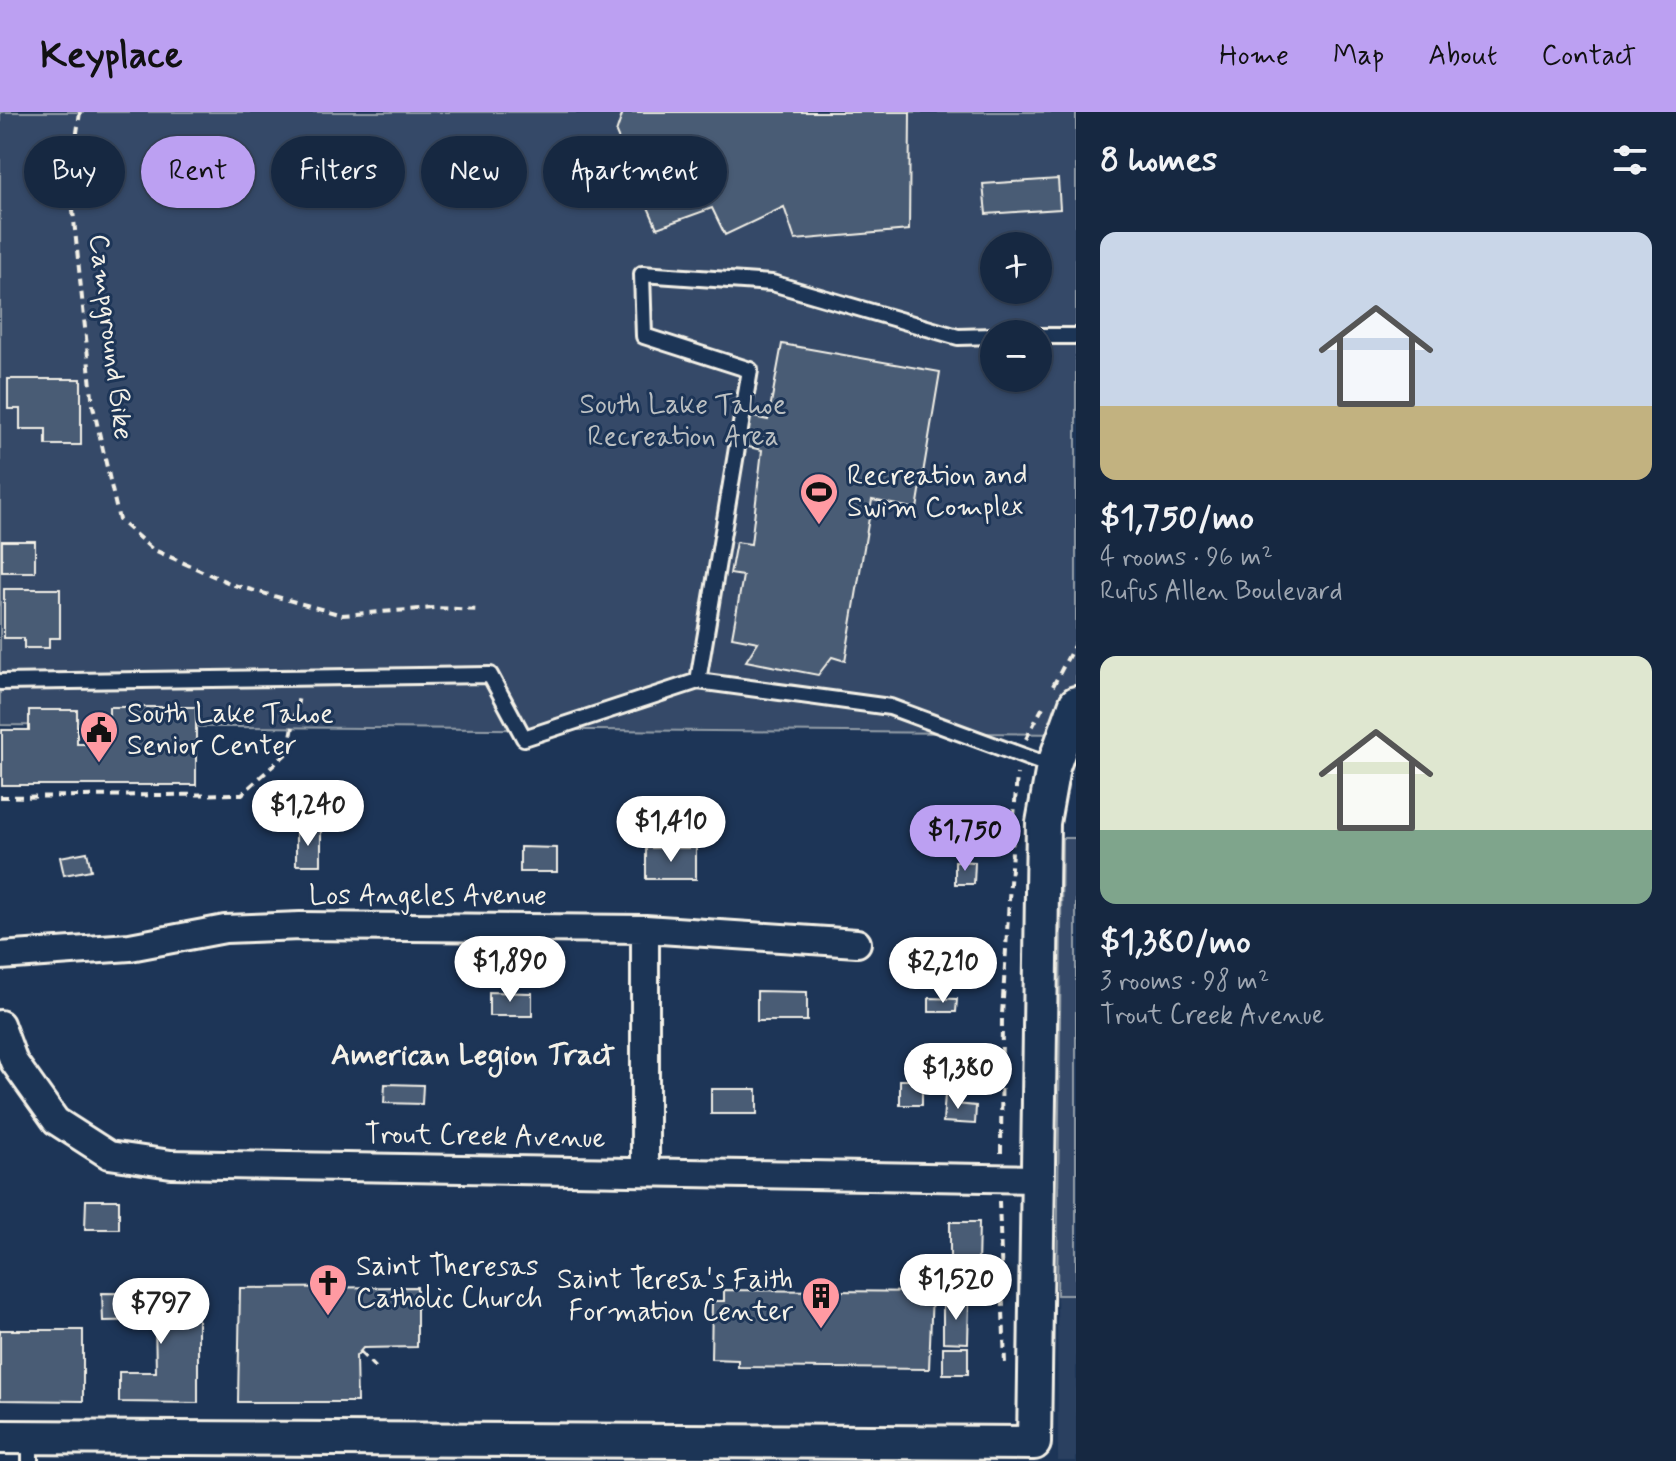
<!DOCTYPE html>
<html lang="en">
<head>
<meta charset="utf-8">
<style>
	:root { --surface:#162841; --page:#23344c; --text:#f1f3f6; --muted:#9ea6b1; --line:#35445a; --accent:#bca0f2 }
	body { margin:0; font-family:Mynerve,sans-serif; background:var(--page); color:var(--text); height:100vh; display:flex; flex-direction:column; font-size:30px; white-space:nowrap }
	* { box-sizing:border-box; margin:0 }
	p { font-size:26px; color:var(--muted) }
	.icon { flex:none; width:44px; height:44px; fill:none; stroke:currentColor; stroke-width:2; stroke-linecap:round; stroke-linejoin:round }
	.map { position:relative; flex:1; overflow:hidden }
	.sheet { display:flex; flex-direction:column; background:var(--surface); width:600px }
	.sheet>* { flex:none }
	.hud { position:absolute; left:24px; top:24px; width:760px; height:72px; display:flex; gap:16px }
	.controls { position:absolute; left:980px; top:120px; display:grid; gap:16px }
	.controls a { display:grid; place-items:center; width:72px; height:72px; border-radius:50%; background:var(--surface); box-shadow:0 2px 6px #0004,0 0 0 2px var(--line); font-size:40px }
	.price { position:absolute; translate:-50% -68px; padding:0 18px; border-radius:28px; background:#fff; color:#222; font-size:26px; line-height:52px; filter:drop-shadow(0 2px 4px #0008) }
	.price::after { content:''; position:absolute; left:50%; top:48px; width:24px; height:18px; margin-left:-12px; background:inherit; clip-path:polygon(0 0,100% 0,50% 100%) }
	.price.current { background:var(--accent); color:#111 }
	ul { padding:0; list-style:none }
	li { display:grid; align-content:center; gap:16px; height:424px; padding:0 24px }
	li span { display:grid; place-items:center; height:248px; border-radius:16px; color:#555 }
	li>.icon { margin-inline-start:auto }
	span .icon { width:144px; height:144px; fill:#fffc; stroke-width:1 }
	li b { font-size:34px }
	h2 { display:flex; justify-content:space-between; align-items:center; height:96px; padding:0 24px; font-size:34px }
	.pill { padding:0 28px; border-radius:36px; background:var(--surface); box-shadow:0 2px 6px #0004,0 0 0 2px var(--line); font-size:28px; line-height:72px }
	.pill.current { background:var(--accent); color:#111 }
	header { display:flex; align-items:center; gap:48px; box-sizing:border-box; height:112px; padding:0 40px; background:var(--accent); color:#111 }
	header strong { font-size:38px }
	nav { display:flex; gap:44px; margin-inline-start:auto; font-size:28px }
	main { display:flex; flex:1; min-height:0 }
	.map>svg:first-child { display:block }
	.built { fill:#2a4060 }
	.green { fill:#354a67; stroke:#949ea8; stroke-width:2; fill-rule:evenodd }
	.building { fill:#485b74; stroke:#f4f1e8; stroke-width:2 }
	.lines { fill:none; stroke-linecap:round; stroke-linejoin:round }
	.service-casing { stroke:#f4f1e8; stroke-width:20 }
	.minor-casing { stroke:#f4f1e8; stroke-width:32 }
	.tertiary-casing { stroke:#f4f1e8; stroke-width:38 }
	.path { stroke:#f4f1e8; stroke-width:4; stroke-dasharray:8 6; stroke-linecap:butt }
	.service { stroke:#1d3557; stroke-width:14 }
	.minor { stroke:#1d3557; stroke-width:26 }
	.tertiary { stroke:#1d3557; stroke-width:32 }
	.labels { text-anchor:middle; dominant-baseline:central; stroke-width:6; stroke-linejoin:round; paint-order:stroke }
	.street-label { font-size:28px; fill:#f4f1e8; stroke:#1d3557 }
	.park-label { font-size:28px; fill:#bbbfc1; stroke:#1d3557 }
	.poi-label { font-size:28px; fill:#f4f1e8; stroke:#1d3557; text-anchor:start }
	.neighbourhood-label { font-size:30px; font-weight:bold; fill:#f4f1e8; stroke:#1d3557 }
</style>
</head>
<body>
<header>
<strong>Keyplace</strong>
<nav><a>Home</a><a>Map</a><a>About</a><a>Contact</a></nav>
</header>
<main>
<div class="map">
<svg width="1076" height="1349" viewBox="0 0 1076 1349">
	<rect width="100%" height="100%" fill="#1d3557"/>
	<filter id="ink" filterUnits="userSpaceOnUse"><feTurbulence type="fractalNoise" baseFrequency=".0125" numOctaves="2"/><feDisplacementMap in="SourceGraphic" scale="16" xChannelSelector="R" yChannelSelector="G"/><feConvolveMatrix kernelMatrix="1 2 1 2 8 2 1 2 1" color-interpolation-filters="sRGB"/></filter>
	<g filter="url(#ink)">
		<!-- built -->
		<path class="built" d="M1057,1183H1076V1349H1058Z"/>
		<!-- green -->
		<path class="green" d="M0,0H1076V622L0,613ZM994,134H1038V178H994ZM994,222H1038V266H994Z
			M1062,726H1076V1183H1057Z"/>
		<!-- building -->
		<path class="building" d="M623,0H910L909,118L795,128L784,95L725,123L712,96L657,116L616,21Z
			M1058,67L1060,97L986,102L983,72Z
			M782,232L940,260L917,397L872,388L845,549L832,545L818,563L746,549L758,530L732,525L743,464L730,462L736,430L751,432L762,338L744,334L749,304L768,308Z
			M8,267H81V333H46V317H20V297H8Z
			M2,429H35V460H2Z
			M4,477H60V526H49V536H24V526H4Z
			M109,595H196V673H2V618H29V598H77V632H95V623H109Z
			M296,718H321V753H296Z
			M520,735L557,736V760H520Z
			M646,736H696V767H646Z
			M87,740L91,758L64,763L60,745Z
			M955,749L975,750L974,772H955Z
			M757,879L807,880V909H757Z
			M489,880L532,881V904H489Z
			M929,886L957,887L956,900H929Z
			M911,959H922V993H900V968H911Z
			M385,972L423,973L422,992L384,991Z
			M711,977H757V1002H711Z
			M945,982L957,983L956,992L976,994L975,1012L943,1010Z
			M86,1088H119V1117H85Z
			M950,1110H979L978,1156H950Z
			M417,1175V1235L363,1236L356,1244L357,1290H238L240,1176Z
			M724,1178L932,1180L929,1257L738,1255V1248L711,1247L712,1189H724Z
			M102,1181L194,1182L193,1200H198V1291L119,1290V1260H156L155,1208L103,1209Z
			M943,1189H969L968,1231L943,1230Z
			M0,1218H83V1289L0,1288Z
			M943,1235H968V1262H943Z"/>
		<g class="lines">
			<!-- service casing -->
			<g class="service-casing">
				<path id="service" d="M994,224L958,225L772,171L642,162L644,224L750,258L698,569L890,595L1053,655
					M1038,224H1076
					M0,570L490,563L524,626L698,569
					M30,1349V1325"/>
			</g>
			<!-- minor casing -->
			<g class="minor-casing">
				<path id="minor" d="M645,817V1059
					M0,844L130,835L225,817L300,814L645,817L857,831
					M0,912L14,950L56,1009L109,1043L171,1052L1036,1067"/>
			</g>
			<!-- tertiary casing -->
			<g class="tertiary-casing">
				<path id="tertiary" d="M0,1325L1034,1331L1043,711L1053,655L1076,591"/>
			</g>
			<!-- path -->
			<path class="path" d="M80,0L70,69L93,294L119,408L152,437L234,473L342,503L434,496L479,498
				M1053,574L1076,530
				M1026,627L1044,593
				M0,685L242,682L288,640L299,584
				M1014,705L1017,662
				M1001,1041L1002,903L1013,722
				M999,1089L1005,1252
				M360,1240L378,1258"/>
			<!-- service -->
			<use href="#service" class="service"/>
			<!-- minor -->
			<use href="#minor" class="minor"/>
			<!-- tertiary -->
			<use href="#tertiary" class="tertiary"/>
		</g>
	</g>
	<!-- icons -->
	<defs>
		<g id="stadium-pin" transform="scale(2)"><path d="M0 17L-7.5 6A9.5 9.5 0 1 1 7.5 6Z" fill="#ff9aa2" stroke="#1d3557"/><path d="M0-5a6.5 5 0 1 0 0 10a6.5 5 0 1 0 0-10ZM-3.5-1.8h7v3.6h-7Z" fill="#111"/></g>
		<g id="civic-pin" transform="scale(2)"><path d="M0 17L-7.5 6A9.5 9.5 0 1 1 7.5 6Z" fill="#ff9aa2" stroke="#1d3557"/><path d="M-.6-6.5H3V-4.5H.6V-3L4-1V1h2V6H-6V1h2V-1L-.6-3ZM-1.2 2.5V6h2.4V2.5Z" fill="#111"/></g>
		<g id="church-pin" transform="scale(2)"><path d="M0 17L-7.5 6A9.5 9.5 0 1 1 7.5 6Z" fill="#ff9aa2" stroke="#1d3557"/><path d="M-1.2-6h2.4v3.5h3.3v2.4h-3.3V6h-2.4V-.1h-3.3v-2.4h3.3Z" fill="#111"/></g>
		<g id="building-pin" transform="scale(2)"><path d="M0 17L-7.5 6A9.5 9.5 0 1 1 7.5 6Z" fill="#ff9aa2" stroke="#1d3557"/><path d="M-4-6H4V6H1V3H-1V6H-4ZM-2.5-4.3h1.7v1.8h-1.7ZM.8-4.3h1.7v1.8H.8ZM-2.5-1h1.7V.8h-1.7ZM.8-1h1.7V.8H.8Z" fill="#111"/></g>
	</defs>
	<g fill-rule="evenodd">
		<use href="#stadium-pin" x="819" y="380"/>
		<use href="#civic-pin" x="99" y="618"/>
		<use href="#church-pin" x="328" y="1171"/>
		<use href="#building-pin" x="821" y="1184"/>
	</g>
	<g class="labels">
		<!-- street labels -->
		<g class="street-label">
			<text transform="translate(110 225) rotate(83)">Campground Bike</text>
			<text x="428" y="784">Los Angeles Avenue</text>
			<text transform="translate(485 1025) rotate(1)">Trout Creek Avenue</text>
		</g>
		<!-- park labels -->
		<g class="park-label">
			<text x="683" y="293">South Lake Tahoe<tspan x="683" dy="32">Recreation Area</tspan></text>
		</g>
		<!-- poi labels -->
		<g class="poi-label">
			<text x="847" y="364">Recreation and<tspan x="847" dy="32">Swim Complex</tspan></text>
			<text x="127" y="602">South Lake Tahoe<tspan x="127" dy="32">Senior Center</tspan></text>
			<text x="356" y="1155">Saint Theresas<tspan x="356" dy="32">Catholic Church</tspan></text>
			<text x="793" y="1168" text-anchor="end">Saint Teresa's Faith<tspan x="793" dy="32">Formation Center</tspan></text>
		</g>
		<!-- neighbourhood labels -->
		<g class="neighbourhood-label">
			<text x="473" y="943">American Legion Tract</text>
		</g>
	</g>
</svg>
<div class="controls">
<a>+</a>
<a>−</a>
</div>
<b class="price" style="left:308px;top:736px">$1,240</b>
<b class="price" style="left:671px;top:752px">$1,410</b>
<b class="price current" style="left:965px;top:761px">$1,750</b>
<b class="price" style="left:510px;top:892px">$1,890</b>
<b class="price" style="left:943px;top:893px">$2,210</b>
<b class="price" style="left:958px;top:999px">$1,380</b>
<b class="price" style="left:956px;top:1210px">$1,520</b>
<b class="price" style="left:161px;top:1234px">$797</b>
<div class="hud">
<a class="pill">Buy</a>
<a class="pill current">Rent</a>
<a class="pill">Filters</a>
<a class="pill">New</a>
<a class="pill">Apartment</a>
</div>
</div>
<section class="sheet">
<h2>8 homes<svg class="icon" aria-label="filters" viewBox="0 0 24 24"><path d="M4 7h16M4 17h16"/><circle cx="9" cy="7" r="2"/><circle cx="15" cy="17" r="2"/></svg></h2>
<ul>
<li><span style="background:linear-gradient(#c9d6e8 70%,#c2b280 0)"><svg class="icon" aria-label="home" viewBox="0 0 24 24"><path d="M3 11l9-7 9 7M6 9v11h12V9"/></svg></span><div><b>$1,750/mo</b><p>4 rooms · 96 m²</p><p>Rufus Allen Boulevard</p></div></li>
<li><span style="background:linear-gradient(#dfe7d0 70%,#7fa58c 0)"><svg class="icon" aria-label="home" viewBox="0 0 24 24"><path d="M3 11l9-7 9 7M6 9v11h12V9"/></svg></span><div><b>$1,380/mo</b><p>3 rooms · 98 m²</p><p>Trout Creek Avenue</p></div></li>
</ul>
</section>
</main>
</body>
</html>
